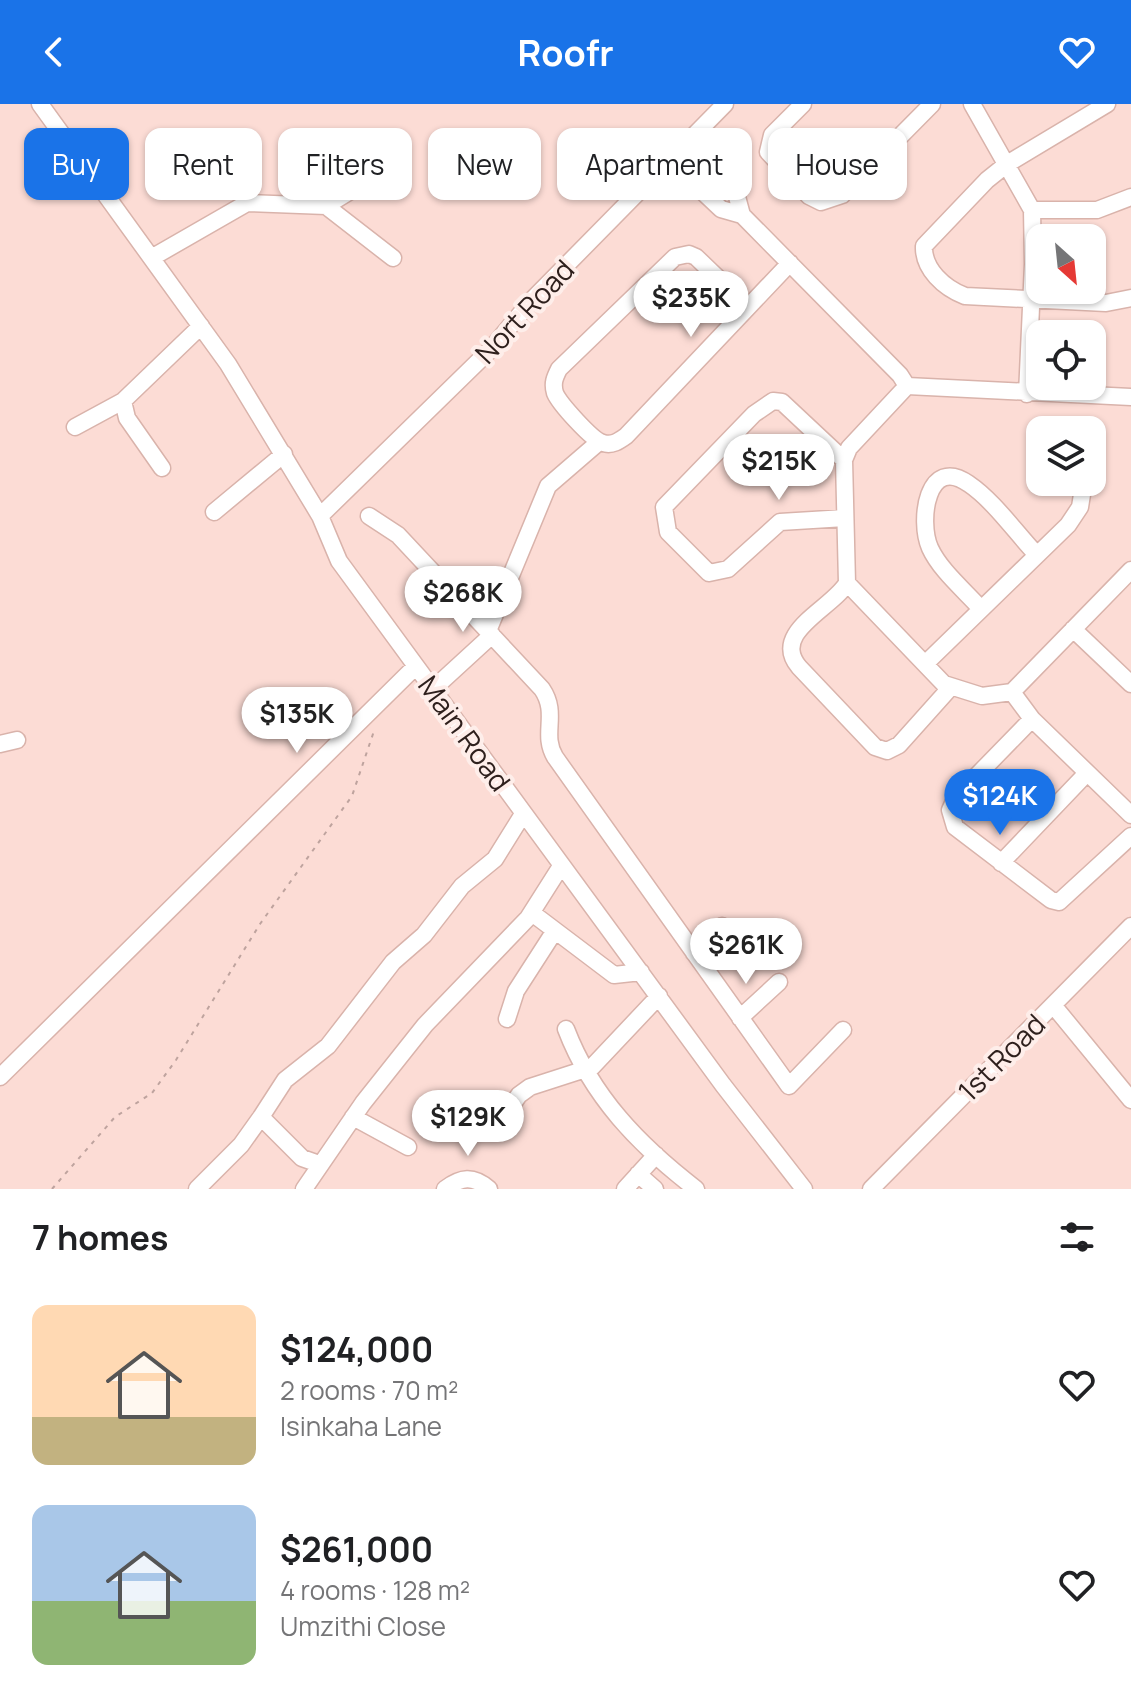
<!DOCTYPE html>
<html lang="en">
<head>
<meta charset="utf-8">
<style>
	:root { --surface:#fff; --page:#f6f6f6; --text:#202124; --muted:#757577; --accent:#1a73e8 }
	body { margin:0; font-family:Manrope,sans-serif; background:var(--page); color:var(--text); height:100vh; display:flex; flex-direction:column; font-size:30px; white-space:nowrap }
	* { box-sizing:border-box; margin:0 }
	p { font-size:26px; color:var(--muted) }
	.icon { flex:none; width:44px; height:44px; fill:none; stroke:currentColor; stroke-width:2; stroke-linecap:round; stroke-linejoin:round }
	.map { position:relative; height:1085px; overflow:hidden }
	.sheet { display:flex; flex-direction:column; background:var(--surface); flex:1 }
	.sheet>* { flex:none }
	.hud { position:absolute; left:24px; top:24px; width:1084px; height:72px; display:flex; gap:16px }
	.needle { width:52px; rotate:153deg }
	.fabs { position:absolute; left:1026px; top:120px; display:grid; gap:16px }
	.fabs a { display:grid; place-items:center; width:80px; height:80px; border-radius:16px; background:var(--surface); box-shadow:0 2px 6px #0004; font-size:40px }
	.price { position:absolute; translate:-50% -68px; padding:0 18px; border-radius:28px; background:#fff; color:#222; font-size:26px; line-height:52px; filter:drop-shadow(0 2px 4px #0008) }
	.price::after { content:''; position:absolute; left:50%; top:48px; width:24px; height:18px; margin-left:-12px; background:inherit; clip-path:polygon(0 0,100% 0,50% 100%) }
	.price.selected { background:var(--accent); color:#fff }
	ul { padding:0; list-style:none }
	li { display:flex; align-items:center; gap:24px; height:200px; padding:0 32px }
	li span { display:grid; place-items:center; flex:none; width:224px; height:160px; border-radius:16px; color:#555 }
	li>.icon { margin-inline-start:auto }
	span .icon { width:96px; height:96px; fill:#fffc; stroke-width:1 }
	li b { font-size:34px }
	h2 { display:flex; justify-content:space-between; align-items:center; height:96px; padding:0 32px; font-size:34px }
	.chip { padding:0 28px; border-radius:16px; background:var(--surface); box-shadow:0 2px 6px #0004; font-size:28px; line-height:72px }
	.chip.selected { background:var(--accent); color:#fff }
	header { display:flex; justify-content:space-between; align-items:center; height:104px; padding:0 32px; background:var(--accent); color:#fff; font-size:36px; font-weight:700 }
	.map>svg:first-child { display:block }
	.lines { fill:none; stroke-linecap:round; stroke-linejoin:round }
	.minor-casing { stroke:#d9b3ab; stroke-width:19 }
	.path { stroke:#bea39e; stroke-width:2; stroke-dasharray:4 6; stroke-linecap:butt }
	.minor { stroke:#fff; stroke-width:16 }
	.labels { text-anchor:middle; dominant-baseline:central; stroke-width:8; stroke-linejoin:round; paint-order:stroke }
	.street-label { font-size:28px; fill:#2e201d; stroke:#feeeea }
</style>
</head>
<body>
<header><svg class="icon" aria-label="back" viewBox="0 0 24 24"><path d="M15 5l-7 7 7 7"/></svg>Roofr<svg class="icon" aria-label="heart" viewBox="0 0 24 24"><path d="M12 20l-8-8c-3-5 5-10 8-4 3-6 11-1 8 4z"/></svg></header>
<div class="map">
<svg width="1131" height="1085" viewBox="0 0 1131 1085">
	<rect width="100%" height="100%" fill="#fcdcd5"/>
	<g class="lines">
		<!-- minor casing -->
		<g class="minor-casing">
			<path id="minor" d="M40,0L228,260L320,412L339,457L723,981L804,1085
				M803,0L772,31L768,48L809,92L821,98L842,91L932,0
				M972,0L1032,106L1033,160L1027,290
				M1107,0L1007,60L987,76L924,142C923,165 944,184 965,192L1106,199L1131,194
				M686,39L736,89L742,111
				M669,56L721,105L742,111
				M326,102L393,154
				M1032,106H1097L1131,93
				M742,111L900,271L907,282
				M153,153L247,99L326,102L357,83L386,80
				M748,203L696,153L689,150L675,153L559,265C555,273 552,279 555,289C559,299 592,336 603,339C612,342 619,337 626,332L790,159
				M907,282L1131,293
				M123,297L127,314L162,364
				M75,323L123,297L201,222
				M844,356L782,298L773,297L754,310L664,403L668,428L709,469L728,465L780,418L845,414
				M214,408L284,350
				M320,412L491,245L532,196L725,0
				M369,412L398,431L542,585C559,610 541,630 555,653L789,982L843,926
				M847,479L944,580L982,592L1012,588L1131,466
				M847,479C832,505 770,528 799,563L875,643L887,647L899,641L950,584
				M847,479L844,356L849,344L907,282
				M981,505C964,486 940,466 930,444C918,417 927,350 969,380C994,397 1016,429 1037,451
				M1073,525L1131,580
				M488,527L548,382L599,338
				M925,560L1068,421L1080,403L1084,378
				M432,586L492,531
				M1012,588L1032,615L1131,711
				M1032,615L956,693L950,706L955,723L1051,796L1059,798L1131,732
				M0,640L17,636
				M1001,759L1087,669
				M532,809L614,871L641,868
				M694,849L722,822
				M1053,901L1131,996
				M740,914L779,878
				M507,915L516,887L554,828
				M566,925C592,993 639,1041 696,1085
				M0,973L416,562
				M353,1013L408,1043
				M503,1014L519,991L530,983L592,963L659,892
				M319,1060L302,1054L261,1013L285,976L328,942L393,858L424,831L462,782L495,755L523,710
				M638,1070L655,1085
				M197,1085L241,1041L261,1013
				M304,1085L363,999L425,921L528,814L561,762
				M445,1085C461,1073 473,1071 489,1085
				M625,1085L656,1051
				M871,1085L1131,822"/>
		</g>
		<!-- path -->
		<path class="path" d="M52,1085L115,1013L152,989L176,956L260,820L352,692L375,624"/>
		<!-- minor -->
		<use href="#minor" class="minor"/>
	</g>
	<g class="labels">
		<!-- street labels -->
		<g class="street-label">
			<text transform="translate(524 207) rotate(-47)">Nort Road</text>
			<text transform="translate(465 629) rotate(54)">Main Road</text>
			<text transform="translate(1001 953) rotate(-45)">1st Road</text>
		</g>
	</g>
</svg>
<div class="fabs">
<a><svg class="needle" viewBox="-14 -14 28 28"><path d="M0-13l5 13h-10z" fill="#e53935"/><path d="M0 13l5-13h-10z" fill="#757577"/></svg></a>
<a><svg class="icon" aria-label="locate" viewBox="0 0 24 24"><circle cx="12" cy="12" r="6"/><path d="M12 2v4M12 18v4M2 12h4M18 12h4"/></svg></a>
<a><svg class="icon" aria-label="layers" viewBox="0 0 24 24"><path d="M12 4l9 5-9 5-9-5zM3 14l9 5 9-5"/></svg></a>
</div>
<b class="price" style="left:691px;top:235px">$235K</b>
<b class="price" style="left:779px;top:398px">$215K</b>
<b class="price" style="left:463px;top:530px">$268K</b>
<b class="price" style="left:297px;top:651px">$135K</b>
<b class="price selected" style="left:1000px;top:733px">$124K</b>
<b class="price" style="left:746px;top:882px">$261K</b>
<b class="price" style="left:468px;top:1054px">$129K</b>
<div class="hud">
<a class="chip selected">Buy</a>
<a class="chip">Rent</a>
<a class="chip">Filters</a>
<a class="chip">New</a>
<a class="chip">Apartment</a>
<a class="chip">House</a>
</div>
</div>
<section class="sheet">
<h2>7 homes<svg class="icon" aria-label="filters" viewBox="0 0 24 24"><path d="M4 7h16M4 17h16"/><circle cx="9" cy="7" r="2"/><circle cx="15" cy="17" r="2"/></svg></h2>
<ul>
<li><span style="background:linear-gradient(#ffd9b3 70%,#c2b280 0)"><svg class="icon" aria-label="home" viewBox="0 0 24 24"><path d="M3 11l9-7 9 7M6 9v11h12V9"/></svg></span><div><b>$124,000</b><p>2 rooms · 70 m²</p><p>Isinkaha Lane</p></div><svg class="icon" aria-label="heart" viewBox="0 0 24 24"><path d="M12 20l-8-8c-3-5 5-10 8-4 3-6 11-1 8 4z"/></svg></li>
<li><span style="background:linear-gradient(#a9c7e8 60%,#8fb573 0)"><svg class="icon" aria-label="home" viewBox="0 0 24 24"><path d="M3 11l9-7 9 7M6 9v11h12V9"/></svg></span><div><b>$261,000</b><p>4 rooms · 128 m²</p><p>Umzithi Close</p></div><svg class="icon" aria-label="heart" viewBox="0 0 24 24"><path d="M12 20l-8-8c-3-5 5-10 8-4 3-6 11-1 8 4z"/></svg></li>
</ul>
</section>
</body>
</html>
